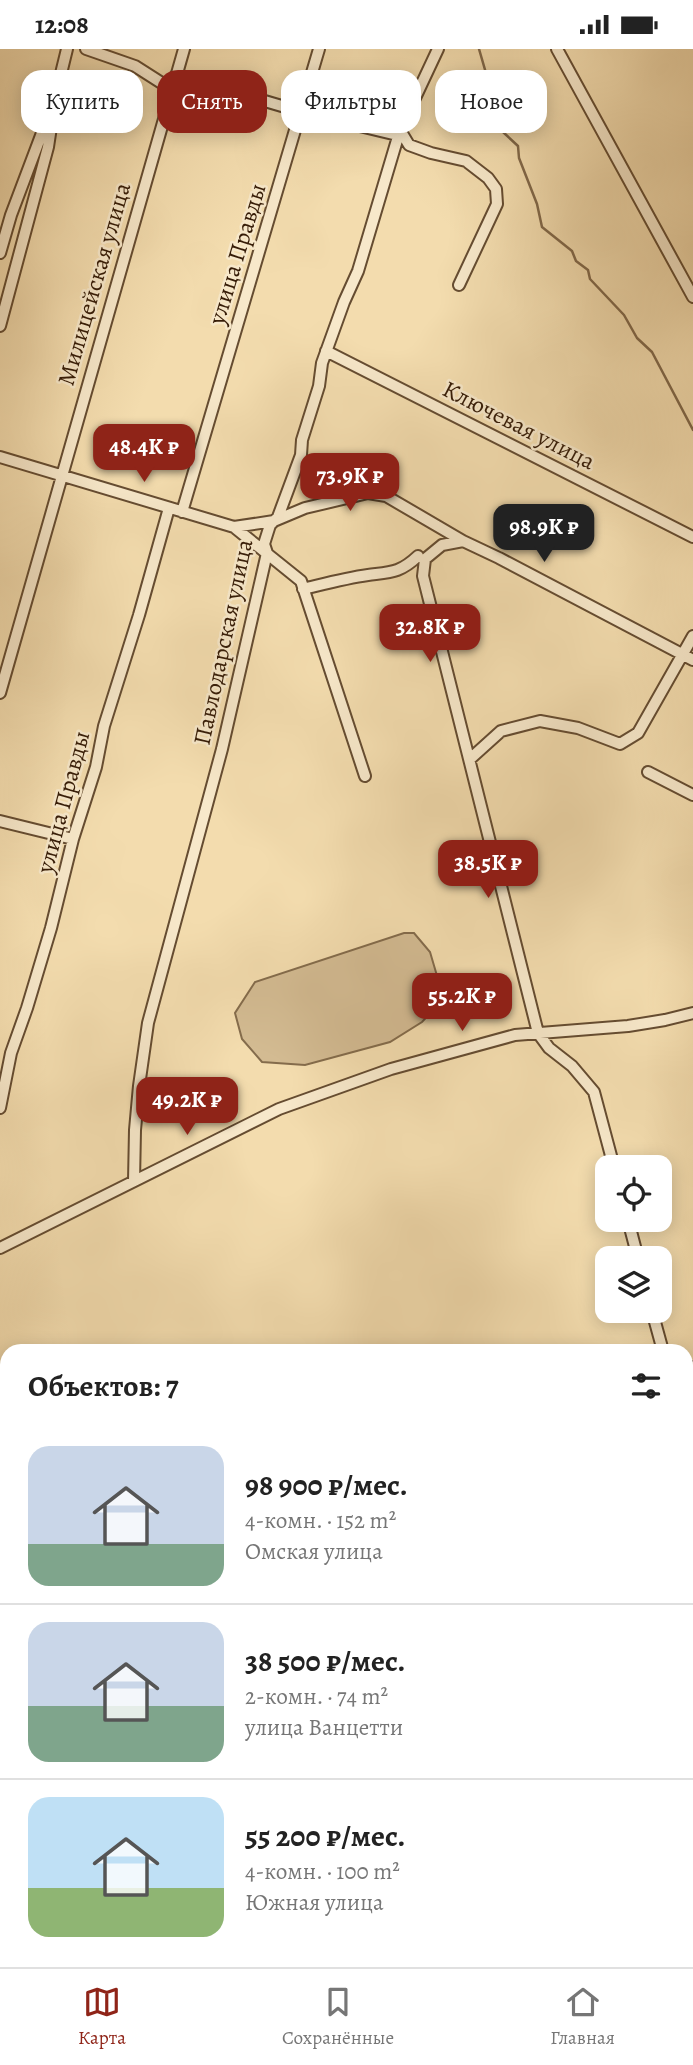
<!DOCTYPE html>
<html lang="ru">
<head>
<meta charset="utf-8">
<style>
	:root { --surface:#fff; --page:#f6f6f6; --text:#222; --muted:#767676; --line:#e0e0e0; --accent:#8f2418 }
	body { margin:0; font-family:Alegreya,serif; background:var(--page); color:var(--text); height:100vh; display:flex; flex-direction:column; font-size:26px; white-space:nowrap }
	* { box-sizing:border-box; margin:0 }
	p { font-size:23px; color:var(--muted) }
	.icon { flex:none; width:38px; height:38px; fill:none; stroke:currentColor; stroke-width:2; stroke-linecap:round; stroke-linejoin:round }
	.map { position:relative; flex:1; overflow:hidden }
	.drawer { position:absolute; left:0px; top:1295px; width:693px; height:623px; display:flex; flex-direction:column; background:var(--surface); border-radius:21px 21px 0 0; box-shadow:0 4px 18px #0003 }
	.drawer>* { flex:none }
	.guide { position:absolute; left:21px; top:21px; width:651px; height:63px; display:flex; gap:14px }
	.tools { position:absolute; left:595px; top:1106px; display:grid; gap:14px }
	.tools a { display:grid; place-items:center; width:77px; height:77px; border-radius:14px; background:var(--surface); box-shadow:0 4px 18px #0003; font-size:35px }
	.price { position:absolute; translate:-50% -60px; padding:0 16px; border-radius:14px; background:var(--accent); color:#fff; font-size:23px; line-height:46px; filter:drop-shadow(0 2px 4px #0008) }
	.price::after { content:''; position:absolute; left:50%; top:42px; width:21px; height:16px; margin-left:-10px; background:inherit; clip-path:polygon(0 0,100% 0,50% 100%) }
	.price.current { background:#222; color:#fff }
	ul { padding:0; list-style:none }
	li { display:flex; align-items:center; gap:21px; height:175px; padding:0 28px }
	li+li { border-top:2px solid var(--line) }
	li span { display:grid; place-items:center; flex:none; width:196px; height:140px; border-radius:21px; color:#555 }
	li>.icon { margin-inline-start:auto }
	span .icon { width:84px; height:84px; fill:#fffc; stroke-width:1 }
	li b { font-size:30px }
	h2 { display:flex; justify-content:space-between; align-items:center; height:84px; padding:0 28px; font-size:30px }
	.pill { padding:0 24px; border-radius:21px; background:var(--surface); box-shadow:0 4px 18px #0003; font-size:24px; line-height:63px }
	.pill.current { background:var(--accent); color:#fff }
	.status { display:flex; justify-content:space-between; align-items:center; height:49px; padding:0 35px; background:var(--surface); direction:ltr }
	.status svg { height:19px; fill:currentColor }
	.tabs { display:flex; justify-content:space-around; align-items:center; height:98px; border-top:2px solid var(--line); background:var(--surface); font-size:19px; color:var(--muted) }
	.tabs a { display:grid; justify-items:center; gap:4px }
	.tabs .current { color:var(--accent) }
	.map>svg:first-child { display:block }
	.green { fill:#d3bb92; stroke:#846c4c; stroke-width:2 }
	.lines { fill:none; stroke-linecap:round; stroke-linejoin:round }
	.stream { stroke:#816849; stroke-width:2.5 }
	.minor-casing { stroke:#654c31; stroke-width:14 }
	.minor { stroke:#f7e8ca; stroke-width:10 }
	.rail { stroke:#361c07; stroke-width:2.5; stroke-dasharray:12 12; stroke-linecap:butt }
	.labels { text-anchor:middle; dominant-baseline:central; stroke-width:5; stroke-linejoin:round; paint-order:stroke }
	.street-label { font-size:24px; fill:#361c07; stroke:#f7e8ca }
</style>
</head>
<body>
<div class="status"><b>12:08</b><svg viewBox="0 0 49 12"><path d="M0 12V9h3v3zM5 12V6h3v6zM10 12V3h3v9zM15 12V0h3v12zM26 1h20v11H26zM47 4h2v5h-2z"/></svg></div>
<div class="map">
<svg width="693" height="1918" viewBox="0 0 693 1918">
	<rect width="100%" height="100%" fill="#f3dcae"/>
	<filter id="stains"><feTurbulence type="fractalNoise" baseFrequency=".00286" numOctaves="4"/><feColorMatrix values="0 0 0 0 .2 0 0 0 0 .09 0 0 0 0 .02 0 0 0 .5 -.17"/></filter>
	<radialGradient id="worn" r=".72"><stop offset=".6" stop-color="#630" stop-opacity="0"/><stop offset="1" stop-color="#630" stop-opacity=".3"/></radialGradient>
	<!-- green -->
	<path class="green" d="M404,884H414L430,903L440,937L436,958L422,973L390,993L305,1016L262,1013L242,990L235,964L255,933Z"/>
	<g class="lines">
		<!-- stream -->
		<path class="stream" d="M479,0L503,83L518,97L519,109L537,155L542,178L572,202L576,212L588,221L590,230L624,266L637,289L652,303L693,381"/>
		<!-- minor casing -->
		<g class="minor-casing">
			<path id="minor" d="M86,0L135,17L171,40
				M557,0L693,248
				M176,26L292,60H302
				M301,63L393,85L400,81L409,96L431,104L466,112L488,129L496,140L497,155L459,236
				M0,204L11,166L48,68
				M0,277L48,98L56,45L67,0
				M326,302L693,488
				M0,408L234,478L301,532L365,727
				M182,463L319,0
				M234,478L274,472L305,459L368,444L386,447L463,492
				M303,540C324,535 346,529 368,526C391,523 400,524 418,507
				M0,644L184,0
				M470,710L501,682L540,672L578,679L620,695L638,684L693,587
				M648,723L693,746
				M0,772L73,790
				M0,1059L11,1004L27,959L51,879L73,790L96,718L104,677L139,566L169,459
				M614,1118L594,1043L572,1017L549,999L538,984L423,527L425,510L442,496L463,492L499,509L693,611
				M134,1132L135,1081L139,1037L148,974L222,700L267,504L264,495L270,476L278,468L301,406L302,391L319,337L322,314L344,253L358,222L400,81L438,0
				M628,1171L638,1209
				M0,1199L279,1060L391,1020L515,986L628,977L665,971L693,964
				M652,1262L663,1302
				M686,1319L693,1318
				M686,1390L693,1417"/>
		</g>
		<!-- minor -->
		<use href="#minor" class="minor"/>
		<!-- rail -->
		<path class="rail" d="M219,1918L220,1911
			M237,1918L240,1911"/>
	</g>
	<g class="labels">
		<!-- street labels -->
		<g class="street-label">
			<text transform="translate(237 205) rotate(-73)">улица Правды</text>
			<text transform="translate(94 235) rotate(-74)">Милицейская улица</text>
			<text transform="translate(519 376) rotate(27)">Ключевая улица</text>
			<text transform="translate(223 593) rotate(-78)">Павлодарская улица</text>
			<text transform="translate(63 753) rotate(-75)">улица Правды</text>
		</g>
	</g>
	<rect width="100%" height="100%" filter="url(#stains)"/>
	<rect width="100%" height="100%" fill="url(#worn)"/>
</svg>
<div class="tools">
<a><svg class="icon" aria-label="locate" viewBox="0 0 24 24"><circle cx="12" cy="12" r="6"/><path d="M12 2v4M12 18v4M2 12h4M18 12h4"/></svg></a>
<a><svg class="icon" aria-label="layers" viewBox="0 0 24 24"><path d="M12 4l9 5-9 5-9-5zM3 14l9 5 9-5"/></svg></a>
</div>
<b class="price" style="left:144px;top:435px">48.4K ₽</b>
<b class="price" style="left:350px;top:464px">73.9K ₽</b>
<b class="price current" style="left:544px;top:515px">98.9K ₽</b>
<b class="price" style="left:430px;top:615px">32.8K ₽</b>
<b class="price" style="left:488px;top:851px">38.5K ₽</b>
<b class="price" style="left:462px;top:984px">55.2K ₽</b>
<b class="price" style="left:187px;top:1088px">49.2K ₽</b>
<div class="guide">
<a class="pill">Купить</a>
<a class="pill current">Снять</a>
<a class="pill">Фильтры</a>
<a class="pill">Новое</a>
</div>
<section class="drawer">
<h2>Объектов: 7<svg class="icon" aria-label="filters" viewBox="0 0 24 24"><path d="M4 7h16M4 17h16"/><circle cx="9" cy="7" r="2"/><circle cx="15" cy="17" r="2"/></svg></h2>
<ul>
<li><span style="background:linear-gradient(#c9d6e8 70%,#7fa58c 0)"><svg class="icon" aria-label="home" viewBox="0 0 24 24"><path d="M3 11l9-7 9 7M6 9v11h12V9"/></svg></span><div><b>98 900 ₽/мес.</b><p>4-комн. · 152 m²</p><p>Омская улица</p></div></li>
<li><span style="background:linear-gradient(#c9d6e8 60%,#7fa58c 0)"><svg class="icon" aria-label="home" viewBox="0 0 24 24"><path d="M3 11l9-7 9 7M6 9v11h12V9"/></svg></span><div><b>38 500 ₽/мес.</b><p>2-комн. · 74 m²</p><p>улица Ванцетти</p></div></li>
<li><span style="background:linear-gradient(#bfe0f5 65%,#8fb573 0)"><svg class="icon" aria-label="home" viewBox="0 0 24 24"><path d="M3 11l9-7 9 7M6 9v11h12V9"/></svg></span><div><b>55 200 ₽/мес.</b><p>4-комн. · 100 m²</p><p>Южная улица</p></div></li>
</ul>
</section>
</div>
<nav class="tabs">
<a class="current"><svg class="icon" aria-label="map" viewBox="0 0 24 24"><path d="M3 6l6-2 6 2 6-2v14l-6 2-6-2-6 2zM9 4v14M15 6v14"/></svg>Карта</a>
<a><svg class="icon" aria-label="saved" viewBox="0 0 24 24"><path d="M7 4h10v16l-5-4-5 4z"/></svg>Сохранённые</a>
<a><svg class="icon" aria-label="home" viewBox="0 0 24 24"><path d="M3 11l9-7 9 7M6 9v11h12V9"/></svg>Главная</a>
</nav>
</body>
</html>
